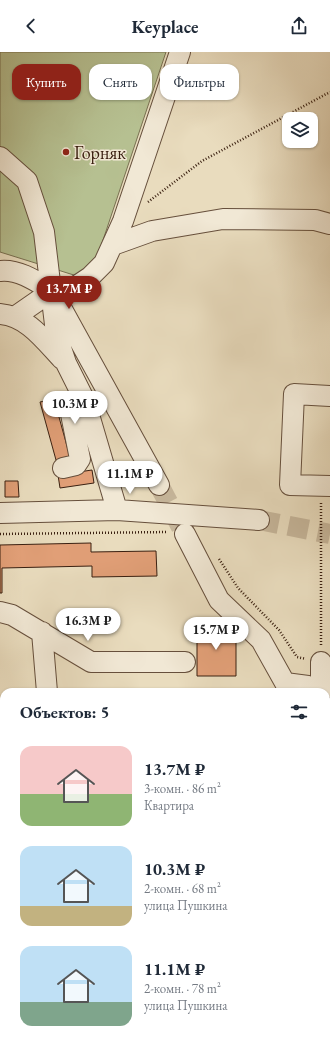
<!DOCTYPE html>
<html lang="ru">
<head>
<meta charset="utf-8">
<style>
	:root { --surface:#fff; --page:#f2f2f3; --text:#1f2937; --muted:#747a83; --accent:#8f2418 }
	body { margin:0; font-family:"EB Garamond",serif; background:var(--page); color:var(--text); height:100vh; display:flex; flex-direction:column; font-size:15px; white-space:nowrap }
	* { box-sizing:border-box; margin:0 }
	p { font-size:13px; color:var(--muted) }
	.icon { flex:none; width:22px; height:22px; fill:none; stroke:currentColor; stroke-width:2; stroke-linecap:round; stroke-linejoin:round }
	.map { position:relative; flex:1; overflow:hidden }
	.sheet { position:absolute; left:0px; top:636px; width:330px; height:356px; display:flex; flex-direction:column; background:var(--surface); border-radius:12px 12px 0 0; box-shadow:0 1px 3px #0004 }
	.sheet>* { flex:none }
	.hud { position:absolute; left:12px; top:12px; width:306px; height:36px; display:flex; gap:8px }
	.tools { position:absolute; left:282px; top:60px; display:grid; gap:8px }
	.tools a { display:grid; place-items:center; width:36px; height:36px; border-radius:8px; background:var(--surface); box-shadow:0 1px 3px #0004; font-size:20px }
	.price { position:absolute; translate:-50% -34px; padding:0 9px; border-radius:14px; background:#fff; color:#222; font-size:13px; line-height:26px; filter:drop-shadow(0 1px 2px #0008) }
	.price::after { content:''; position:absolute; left:50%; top:24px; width:12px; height:9px; margin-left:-6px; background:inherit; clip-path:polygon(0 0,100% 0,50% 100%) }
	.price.on { background:var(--accent); color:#fff }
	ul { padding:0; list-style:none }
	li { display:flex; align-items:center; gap:12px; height:100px; padding:0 20px }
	li span { display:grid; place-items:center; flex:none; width:112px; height:80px; border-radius:12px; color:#555 }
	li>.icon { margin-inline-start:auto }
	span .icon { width:48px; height:48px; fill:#fffc; stroke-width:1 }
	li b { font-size:17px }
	h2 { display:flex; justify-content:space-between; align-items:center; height:48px; padding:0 20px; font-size:17px }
	.chip { padding:0 14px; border-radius:12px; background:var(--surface); box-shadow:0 1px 3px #0004; font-size:14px; line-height:36px }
	.chip.on { background:var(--accent); color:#fff }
	header { display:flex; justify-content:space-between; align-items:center; height:52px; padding:0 20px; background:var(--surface); font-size:18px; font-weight:700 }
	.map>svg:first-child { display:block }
	.green { fill:#b6c091; stroke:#787051 }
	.building { fill:#e19f77; stroke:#3a2011 }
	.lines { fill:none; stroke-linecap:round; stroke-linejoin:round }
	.minor-tunnel { stroke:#c6b69b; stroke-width:20; stroke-dasharray:20 10; stroke-linecap:butt }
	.minor-casing { stroke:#664f3c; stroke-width:22 }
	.path { stroke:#3a2011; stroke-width:2.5; stroke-dasharray:1 2; stroke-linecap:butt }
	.minor { stroke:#f1e8d5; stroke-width:20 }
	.poi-dot { fill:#8f2418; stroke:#f1e8d5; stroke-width:1.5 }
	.labels { text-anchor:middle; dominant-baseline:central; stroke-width:3; stroke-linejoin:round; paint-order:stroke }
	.poi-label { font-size:18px; fill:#3a2011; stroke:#f1e8d5; text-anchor:start }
</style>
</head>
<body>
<header><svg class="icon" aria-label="back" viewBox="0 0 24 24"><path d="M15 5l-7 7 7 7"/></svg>Keyplace<svg class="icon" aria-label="share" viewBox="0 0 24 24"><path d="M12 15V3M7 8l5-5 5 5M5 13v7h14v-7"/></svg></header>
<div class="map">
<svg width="330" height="992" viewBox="0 0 330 992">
	<rect width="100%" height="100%" fill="#e9dcbe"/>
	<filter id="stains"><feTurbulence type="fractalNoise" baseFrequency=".005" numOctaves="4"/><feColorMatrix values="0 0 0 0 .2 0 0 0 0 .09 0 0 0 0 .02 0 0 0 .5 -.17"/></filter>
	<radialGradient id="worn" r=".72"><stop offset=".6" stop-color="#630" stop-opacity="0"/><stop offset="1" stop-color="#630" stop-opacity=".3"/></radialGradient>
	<!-- green -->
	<path class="green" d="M0,0H166L94,215L77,224L0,200Z"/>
	<!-- building -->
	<path class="building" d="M54,347L70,405L56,408L40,350Z
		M92,418L94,431L60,436L58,423Z
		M5,429H18L19,445H5Z
		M91,491V500L156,499L157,524L92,525V514L2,516V541H0V493Z
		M197,574L236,575V624H197Z
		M52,988H263V992H52Z"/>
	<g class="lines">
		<!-- minor-tunnel -->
		<path class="minor-tunnel" d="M159,433L181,475
			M259,468L330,482"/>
		<!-- minor casing -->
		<g class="minor-casing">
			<path id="minor" d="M0,105L27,129L44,180L56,281L66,311L85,349L117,458
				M113,193L152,179L223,167L315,168L330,172
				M0,219C19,217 36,229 52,239L159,433
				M0,262C27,264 44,288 62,307
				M16,264L52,239L75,235L90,225L104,211L123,169L180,0
				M330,344L294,342L290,433L330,434
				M63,416L76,413L80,407L70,357L77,351L85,349
				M0,461L117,458L259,468
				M185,482L219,548L261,588L285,631L308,634L316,640
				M0,560L12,563L91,610H185
				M42,580L47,640
				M321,610V640
				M0,860L4,852
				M321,988V992"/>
		</g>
		<!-- path -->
		<path class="path" d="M148,150L202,109L330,40
			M0,482L168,480
			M219,507L238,536L279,578L297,605L306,607
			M321,593V450"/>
		<!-- minor -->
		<use href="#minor" class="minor"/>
	</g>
	<!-- markers -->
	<circle class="poi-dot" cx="66" cy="100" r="4"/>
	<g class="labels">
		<!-- poi labels -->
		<g class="poi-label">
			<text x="74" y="100">Горняк</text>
		</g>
	</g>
	<rect width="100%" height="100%" filter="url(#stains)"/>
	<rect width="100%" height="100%" fill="url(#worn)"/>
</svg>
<div class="tools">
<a><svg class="icon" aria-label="layers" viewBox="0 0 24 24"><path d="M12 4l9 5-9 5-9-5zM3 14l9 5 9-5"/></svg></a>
</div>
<b class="price on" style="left:69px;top:258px">13.7M ₽</b>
<b class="price" style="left:75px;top:373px">10.3M ₽</b>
<b class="price" style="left:130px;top:443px">11.1M ₽</b>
<b class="price" style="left:88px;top:590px">16.3M ₽</b>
<b class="price" style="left:216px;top:599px">15.7M ₽</b>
<div class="hud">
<a class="chip on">Купить</a>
<a class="chip">Снять</a>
<a class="chip">Фильтры</a>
</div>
<section class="sheet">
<h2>Объектов: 5<svg class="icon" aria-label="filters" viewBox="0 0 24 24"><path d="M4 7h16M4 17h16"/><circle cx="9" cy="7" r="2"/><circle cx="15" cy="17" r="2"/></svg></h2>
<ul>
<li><span style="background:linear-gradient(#f6c9c9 60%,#8fb573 0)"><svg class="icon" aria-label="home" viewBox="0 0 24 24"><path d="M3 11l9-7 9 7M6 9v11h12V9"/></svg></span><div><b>13.7M ₽</b><p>3-комн. · 86 m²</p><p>Квартира</p></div></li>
<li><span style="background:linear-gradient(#bfe0f5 75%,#c2b280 0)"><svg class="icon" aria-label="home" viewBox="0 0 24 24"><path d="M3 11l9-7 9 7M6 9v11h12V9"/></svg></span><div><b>10.3M ₽</b><p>2-комн. · 68 m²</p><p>улица Пушкина</p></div></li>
<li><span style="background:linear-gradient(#bfe0f5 70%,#7fa58c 0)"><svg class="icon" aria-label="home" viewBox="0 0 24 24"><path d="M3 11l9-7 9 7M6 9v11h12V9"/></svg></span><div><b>11.1M ₽</b><p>2-комн. · 78 m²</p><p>улица Пушкина</p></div></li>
</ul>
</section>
</div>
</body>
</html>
